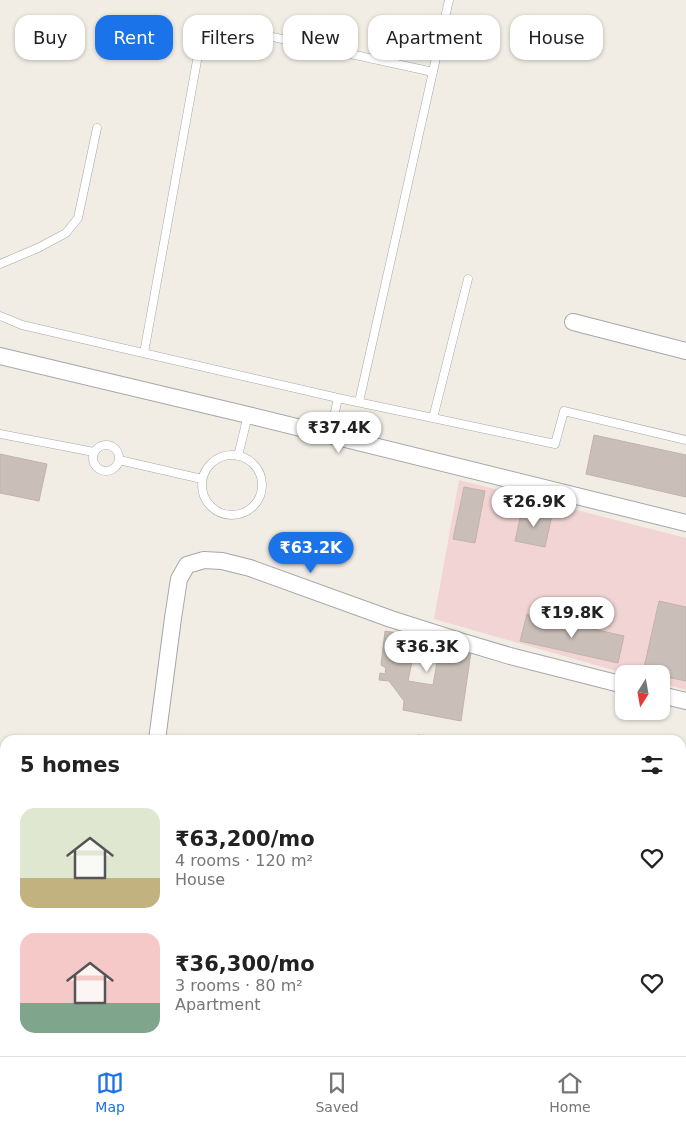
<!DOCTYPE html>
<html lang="en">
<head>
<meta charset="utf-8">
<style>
	:root { --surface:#fff; --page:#f2f2f2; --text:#222; --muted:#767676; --line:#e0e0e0; --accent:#1a73e8 }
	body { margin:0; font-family:"DejaVu Sans",sans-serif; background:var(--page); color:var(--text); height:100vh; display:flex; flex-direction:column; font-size:19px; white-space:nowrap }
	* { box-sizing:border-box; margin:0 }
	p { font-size:16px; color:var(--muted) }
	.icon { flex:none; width:28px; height:28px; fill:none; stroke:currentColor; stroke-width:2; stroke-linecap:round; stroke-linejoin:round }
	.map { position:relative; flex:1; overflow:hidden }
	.panel { position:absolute; left:0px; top:735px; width:686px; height:321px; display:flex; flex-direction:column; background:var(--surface); border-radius:15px 15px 0 0; box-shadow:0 1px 4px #0004 }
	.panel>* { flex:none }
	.top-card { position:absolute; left:15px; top:15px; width:656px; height:45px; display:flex; gap:10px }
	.needle { width:32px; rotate:191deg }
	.fabs { position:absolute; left:615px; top:665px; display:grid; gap:10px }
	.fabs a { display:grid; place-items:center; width:55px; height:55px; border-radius:10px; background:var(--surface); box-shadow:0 1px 4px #0004; font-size:25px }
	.price { position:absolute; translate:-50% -42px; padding:0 11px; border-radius:18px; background:#fff; color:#222; font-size:16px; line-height:32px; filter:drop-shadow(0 1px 2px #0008) }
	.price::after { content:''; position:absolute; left:50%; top:30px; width:15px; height:11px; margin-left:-8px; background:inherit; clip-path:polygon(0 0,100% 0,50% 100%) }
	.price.on { background:var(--accent); color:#fff }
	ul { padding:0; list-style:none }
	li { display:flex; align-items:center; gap:15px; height:125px; padding:0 20px }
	li span { display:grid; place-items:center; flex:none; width:140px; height:100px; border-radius:15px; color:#555 }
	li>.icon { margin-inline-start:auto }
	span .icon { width:60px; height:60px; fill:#fffc; stroke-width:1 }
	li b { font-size:21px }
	h2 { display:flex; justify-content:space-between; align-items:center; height:60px; padding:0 20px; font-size:21px }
	.pill { padding:0 18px; border-radius:15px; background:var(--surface); box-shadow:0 1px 4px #0004; font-size:18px; line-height:45px }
	.pill.on { background:var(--accent); color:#fff }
	.tabs { display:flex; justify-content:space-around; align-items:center; height:70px; border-top:1px solid var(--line); background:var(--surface); font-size:14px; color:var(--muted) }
	.tabs a { display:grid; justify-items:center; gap:2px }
	.tabs .on { color:var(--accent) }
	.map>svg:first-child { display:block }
	.residential { fill:#dedcdc }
	.commercial { fill:#f2d4d4 }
	.building { fill:#c9bfb8; stroke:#c3b3a7; fill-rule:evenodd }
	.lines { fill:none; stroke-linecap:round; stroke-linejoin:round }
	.service-casing { stroke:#a7a7a7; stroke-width:9 }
	.minor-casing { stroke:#a7a7a7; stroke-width:18 }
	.service { stroke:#fff; stroke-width:8 }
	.minor { stroke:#fff; stroke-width:16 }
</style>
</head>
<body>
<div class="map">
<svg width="686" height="1056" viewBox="0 0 686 1056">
	<rect width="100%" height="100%" fill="#f1ede5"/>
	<!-- residential -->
	<path class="residential" d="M0,773H5V1051H234V1056H0Z"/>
	<!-- commercial -->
	<path class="commercial" d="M459,480L686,538V690L661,683V674H627L434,619Z"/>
	<!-- building -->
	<path class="building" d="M594,435L686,455V497L586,474Z
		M0,454L47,464L39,501L0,493Z
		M464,487L485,491L475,543L453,539Z
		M522,509L552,515L545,547L515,541Z
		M659,601L686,607V681L661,676V674H651L643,672Z
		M527,614L624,636L618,663L520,641Z
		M385,631L472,645L461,721L403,710L404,701L389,681L379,680L380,673L385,674L386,668L381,665ZM413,657L437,662L433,685L408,681Z
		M418,735L463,740H417Z"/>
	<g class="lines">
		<!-- service casing -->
		<g class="service-casing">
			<path id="service" d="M0,264L38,248L66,233L78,218L97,128
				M0,316L22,325L338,398L433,418L468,279
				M144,353L204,22L433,72
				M359,402L449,0
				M433,418L555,444L564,411L686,440
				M0,434L94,452
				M330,435L338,398
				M93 458a13 13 0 1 1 26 0a13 13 0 1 1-26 0Z
				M202 485a30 30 0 1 1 60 0a30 30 0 1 1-60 0Z
				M238,456L248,415
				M119,460L202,479
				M228,1056L229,1051"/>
		</g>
		<!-- minor casing -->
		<g class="minor-casing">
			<path id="minor" d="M573,322L686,351
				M0,356L248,415L686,523
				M661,695L686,701
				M157,740L173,618L179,579L187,565L204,560L222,561L250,568L391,619L460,641L510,656L624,685
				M0,801H5
				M0,958H5
				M0,1018H5
				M279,1051L313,1056
				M42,1056L43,1051
				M149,1056L150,1051"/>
		</g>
		<!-- service -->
		<use href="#service" class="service"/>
		<!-- minor -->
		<use href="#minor" class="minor"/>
	</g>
</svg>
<div class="fabs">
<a><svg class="needle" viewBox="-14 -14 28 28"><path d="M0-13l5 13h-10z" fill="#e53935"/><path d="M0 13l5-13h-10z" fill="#767676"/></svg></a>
</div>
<b class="price" style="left:339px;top:454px">₹37.4K</b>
<b class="price" style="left:534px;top:528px">₹26.9K</b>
<b class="price on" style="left:311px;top:574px">₹63.2K</b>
<b class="price" style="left:572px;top:639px">₹19.8K</b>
<b class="price" style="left:427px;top:673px">₹36.3K</b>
<div class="top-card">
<a class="pill">Buy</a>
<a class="pill on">Rent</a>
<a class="pill">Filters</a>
<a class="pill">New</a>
<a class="pill">Apartment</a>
<a class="pill">House</a>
</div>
<section class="panel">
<h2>5 homes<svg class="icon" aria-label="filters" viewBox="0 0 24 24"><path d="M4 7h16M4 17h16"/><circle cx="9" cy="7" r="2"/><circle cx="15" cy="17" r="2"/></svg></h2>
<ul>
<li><span style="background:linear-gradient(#dfe7d0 70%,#c2b280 0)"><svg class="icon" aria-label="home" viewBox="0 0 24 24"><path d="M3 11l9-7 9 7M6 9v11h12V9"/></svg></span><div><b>₹63,200/mo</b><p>4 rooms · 120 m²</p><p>House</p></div><svg class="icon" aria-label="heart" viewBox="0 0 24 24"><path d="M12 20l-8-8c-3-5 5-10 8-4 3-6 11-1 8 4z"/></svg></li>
<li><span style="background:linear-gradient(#f6c9c9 70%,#7fa58c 0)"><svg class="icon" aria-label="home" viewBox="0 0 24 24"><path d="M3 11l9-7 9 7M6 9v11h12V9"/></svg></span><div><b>₹36,300/mo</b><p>3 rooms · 80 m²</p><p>Apartment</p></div><svg class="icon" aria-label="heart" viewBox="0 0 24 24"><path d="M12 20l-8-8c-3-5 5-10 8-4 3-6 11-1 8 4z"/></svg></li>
</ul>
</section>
</div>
<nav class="tabs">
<a class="on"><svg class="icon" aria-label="map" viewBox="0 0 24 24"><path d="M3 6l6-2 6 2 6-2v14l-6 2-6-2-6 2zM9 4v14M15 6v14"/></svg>Map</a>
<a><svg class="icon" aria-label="saved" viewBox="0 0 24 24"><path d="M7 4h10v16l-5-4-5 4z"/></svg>Saved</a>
<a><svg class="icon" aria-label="home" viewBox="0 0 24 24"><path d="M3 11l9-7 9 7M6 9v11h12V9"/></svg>Home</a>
</nav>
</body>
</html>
